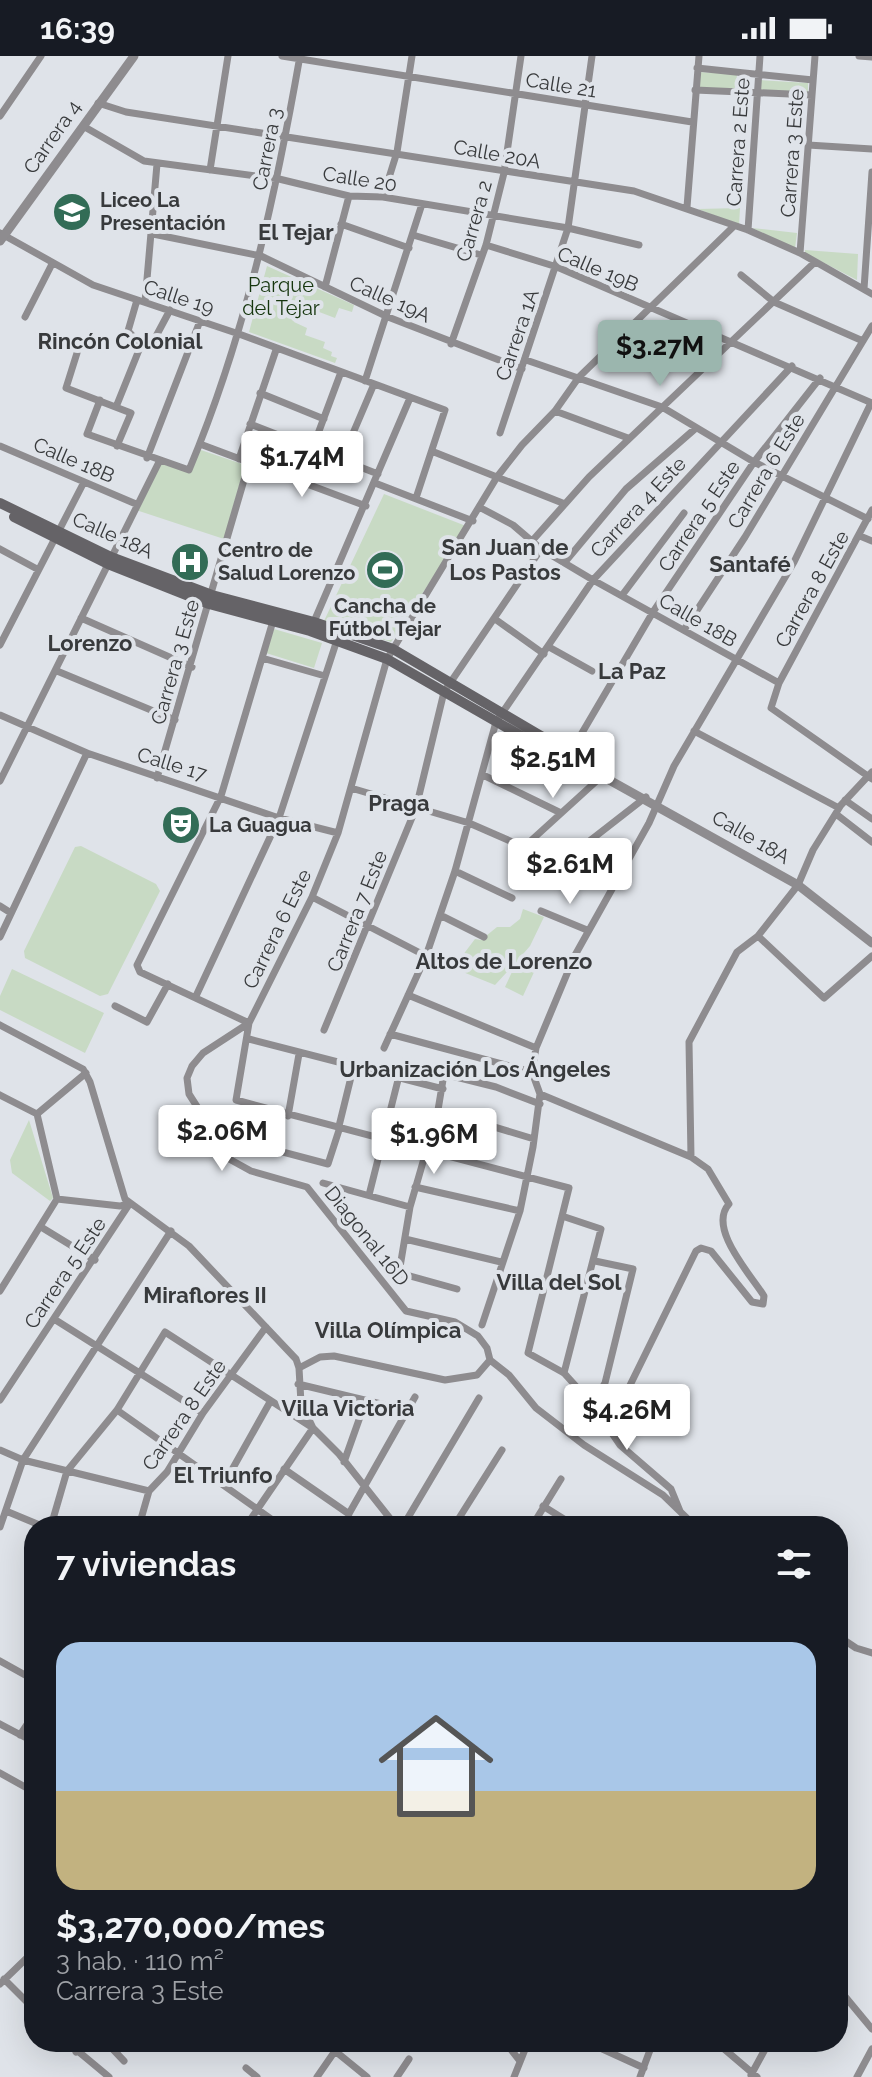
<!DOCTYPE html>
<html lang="es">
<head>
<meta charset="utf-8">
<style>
	:root { --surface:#171b24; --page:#242831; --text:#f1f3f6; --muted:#9ea1a6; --line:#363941; --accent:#9bb6ae }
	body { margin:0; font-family:Raleway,sans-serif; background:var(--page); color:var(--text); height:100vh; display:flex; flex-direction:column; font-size:30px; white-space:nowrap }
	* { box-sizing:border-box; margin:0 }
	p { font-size:26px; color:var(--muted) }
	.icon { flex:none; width:44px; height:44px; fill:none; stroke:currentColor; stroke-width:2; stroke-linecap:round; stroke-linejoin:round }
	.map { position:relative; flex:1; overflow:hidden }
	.panel { position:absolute; left:24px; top:1460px; width:824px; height:536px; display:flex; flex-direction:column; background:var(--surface); border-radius:32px; box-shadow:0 8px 32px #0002 }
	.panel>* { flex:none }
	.price { position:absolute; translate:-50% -68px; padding:0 18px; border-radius:8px; background:#fff; color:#222; font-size:26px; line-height:52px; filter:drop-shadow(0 2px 4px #0008) }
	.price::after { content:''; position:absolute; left:50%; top:48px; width:24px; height:18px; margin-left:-12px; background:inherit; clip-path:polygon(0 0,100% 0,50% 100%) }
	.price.on { background:var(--accent); color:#111 }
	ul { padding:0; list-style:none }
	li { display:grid; align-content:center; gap:16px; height:424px; padding:0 32px }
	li+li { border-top:2px solid var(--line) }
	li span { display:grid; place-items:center; height:248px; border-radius:24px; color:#555 }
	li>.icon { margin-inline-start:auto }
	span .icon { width:144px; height:144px; fill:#fffc; stroke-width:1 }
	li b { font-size:34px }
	h2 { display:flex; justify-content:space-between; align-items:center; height:96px; padding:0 32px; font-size:34px }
	.status { display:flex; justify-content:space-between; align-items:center; height:56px; padding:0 40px; background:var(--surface); direction:ltr }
	.status svg { height:22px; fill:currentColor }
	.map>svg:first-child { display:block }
	.green { fill:#c8dac4 }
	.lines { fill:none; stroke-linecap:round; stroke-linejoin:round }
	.minor { stroke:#8e8c8f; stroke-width:7 }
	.tertiary { stroke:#8e8c8f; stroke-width:9 }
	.secondary { stroke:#656367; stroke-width:10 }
	.labels { text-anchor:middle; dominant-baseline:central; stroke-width:8; stroke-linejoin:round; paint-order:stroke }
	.street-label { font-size:20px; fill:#383a3c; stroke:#dfe3e9 }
	.poi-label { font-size:20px; font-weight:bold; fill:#383a3c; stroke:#dfe3e9; text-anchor:start }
	.park-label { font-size:20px; fill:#15350d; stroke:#dfe3e9 }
	.neighbourhood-label { font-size:22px; font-weight:bold; fill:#383a3c; stroke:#dfe3e9 }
</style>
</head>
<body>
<div class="status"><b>16:39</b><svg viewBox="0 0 49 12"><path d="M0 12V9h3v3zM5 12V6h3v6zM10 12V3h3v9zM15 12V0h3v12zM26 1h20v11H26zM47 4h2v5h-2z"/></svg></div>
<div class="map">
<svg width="872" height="2021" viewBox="0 0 872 2021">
	<rect width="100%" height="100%" fill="#dfe3e9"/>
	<!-- green -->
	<path class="green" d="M698,16L737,18L736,35L697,32Z
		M760,24L808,27V38L759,35Z
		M740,152L739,169L698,153Z
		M752,172L797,177L795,192Z
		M805,194L858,198L857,224L805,197Z
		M267,210L354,249L352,256L339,252L335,262L314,254L312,258L299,254L294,266L307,272L305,279L325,286L323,292L332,296L331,300L337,302L335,307L249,276Z
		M198,393L245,409L224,483L136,454L161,408L190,415Z
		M384,438L466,470L391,586L324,565Z
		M274,573L322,587L314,612L266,597Z
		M81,790L156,828L160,835L108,938L100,940L25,902L24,895L75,791Z
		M523,853L544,861L530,890L517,905L535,914L523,940L505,931L517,905L495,929L453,912L475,883L481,884L497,871H510L520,863Z
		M12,913L104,957L85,997L0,954V940Z
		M29,1064L53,1142L50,1145L12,1117L10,1104Z"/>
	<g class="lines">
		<!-- minor -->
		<path class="minor" d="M282,0L692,66
			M859,0L872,1
			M697,12L813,24
			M695,34L812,39
			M98,47L126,56L634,135L748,174L800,197L872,238
			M0,60L41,0
			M83,70L144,105L279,123L349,140L383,141L568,172L639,189
			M808,89L872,93
			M210,114L228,0
			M383,141L397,96L412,0
			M687,151L699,0
			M341,168L409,192
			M748,174L760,0
			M0,177L93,229L239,278L445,354L416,442
			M153,178L261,200L388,261L522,313
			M413,179L481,199
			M486,189L557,211L872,347
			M800,197L815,0
			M741,219L774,246L863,285
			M325,231L349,140
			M864,233L872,116
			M137,244L128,275L141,289
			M145,246L157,108
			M25,261L52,208
			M451,288L486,189L504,117L521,0
			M77,297L66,332L131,357L117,390
			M526,304L662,351L754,406L868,463
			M365,325L422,148
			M260,337L324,363
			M100,344L87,378L189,414C245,280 275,142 300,0
			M116,351L141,289L154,284L170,254
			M555,355L628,382
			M250,368L378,418
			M500,377L568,172L592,0
			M200,388L366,450
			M0,390L136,448
			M434,396L565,448
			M147,402L200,265
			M239,403L276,294
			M342,403L374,328
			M300,426L341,316
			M375,427L473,465
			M479,451L513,469L541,493L593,524L779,627L771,652L872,723
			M860,480L872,485
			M532,485L589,421L815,206
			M0,493L37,513
			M565,506L626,433L696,372
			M623,538L684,457
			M81,562L192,611
			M495,563L544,598
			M313,568L410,342
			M684,574L745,481L872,270
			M0,589L84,426
			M549,591L592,615
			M262,602L325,620
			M57,615L175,664
			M779,627L872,454
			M0,659L87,697L279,762L338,777
			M694,675L839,752
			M569,699L653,556L754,406L820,322
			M483,719L561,757
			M157,722L249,407
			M0,725L159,406
			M351,732L469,767L524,791L602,720
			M845,744L872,763
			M836,758L872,786
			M560,808L646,741
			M455,815L512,842
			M312,841L426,900
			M0,850L11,857
			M541,855L587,874
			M440,859L484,881
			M758,880L824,942L872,900
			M0,881L87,697
			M408,939L536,992
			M196,940L279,762L337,584
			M115,950L147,966L168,928
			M249,967L236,1044L569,1132L528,1297L564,1317L592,1348L620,1389L671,1433L680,1455
			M249,967L140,916L137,909L221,740L273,565
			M0,969L83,1013L90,1026L125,1143L189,1190L296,1303L299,1312
			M324,974L416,752L444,636L541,493
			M390,978L532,1016
			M249,983L443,1033
			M384,992L426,900L455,815L496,666L593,524L792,310
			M540,1038L691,1101L708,1113L729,1148C707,1172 751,1219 764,1240L763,1248L752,1246L711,1195L701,1192L696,1195L609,1372
			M0,1039L37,1058L57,1143
			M438,1054L534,1083
			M37,1058L86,1017
			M288,1060L299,998
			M339,1070L354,1009
			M218,1079L328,1108L340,1071
			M691,1101L689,986L737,896L758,880L798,829L813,794L841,749L872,716
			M323,1127L410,1151
			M415,1131L520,1155
			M369,1139L399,1020
			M57,1143L120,1150L130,1147
			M562,1160L601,1173L564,1317
			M41,1171L95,1204
			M405,1183L501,1206
			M457,1233L399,1217L410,1151L438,1054L444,1018L496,1031L540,1048
			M0,1235L57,1143
			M54,1263L203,1357
			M482,1269L520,1155L533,1091L540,1038L532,1016L536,992L574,901L649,767L674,710L794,506L871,347
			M299,1312L320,1301L334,1300L445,1324L477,1319L490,1304
			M298,1328L406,1354
			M0,1344L130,1147
			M592,1348L605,1327L633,1213L595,1205
			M117,1354L281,1470
			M0,1394L23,1404L149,1435
			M344,1406L366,1344
			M284,1413L349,1458
			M224,1428L270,1346
			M543,1450L575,1470
			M6,1455L42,1470
			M51,1470L67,1415L117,1354L165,1276L313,1372L339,1398L396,1470
			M139,1470L149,1435L167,1416L203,1357L266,1271
			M246,1470L313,1372L301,1347L299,1312
			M342,1470L415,1341
			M403,1470L479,1342
			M454,1470L502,1394
			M532,1470L561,1423
			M695,1470L663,1439L584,1389L536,1352L509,1319L490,1304L487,1292L478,1280L455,1266L406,1255L307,1131L251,1115L231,1104L189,1038L187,1022L192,1010L203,997L249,967L312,841L338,777L387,603L497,421L522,389L555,355L579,321L733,171
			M0,1471L23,1404L171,1175
			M838,1580L856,1592L872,1597
			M0,1605L34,1624
			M0,1668L34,1686
			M20,1679L34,1658
			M0,1717L34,1736
			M4,1923L34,1953
			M0,1928L34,1895
			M838,1932L872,1973
			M67,1986L109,2021
			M106,1986L124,2005
			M324,1986L367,2021
			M505,1986L520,2005
			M587,1986L644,2012
			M716,1986L757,2021
			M76,1996L86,1986
			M246,2012L257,2021
			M751,2019L769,1986
			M317,2021L335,1995L346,1986
			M397,2021L409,2003
			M514,2021L528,1986
			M640,2021L653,1986
			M857,2021L872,1993"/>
		<!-- tertiary -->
		<path class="tertiary" d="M0,185L134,0
			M602,720L798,829L872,887"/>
		<!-- secondary -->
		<path class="secondary" d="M0,447L111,501L212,539L314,566L393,593L570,697L602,720
			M14,461L108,508L209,548L310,575L387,603L565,705L589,715"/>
	</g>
	<!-- icons -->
	<defs>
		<g id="school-disc" transform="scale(2)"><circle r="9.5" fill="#326c56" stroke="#dfe3e9"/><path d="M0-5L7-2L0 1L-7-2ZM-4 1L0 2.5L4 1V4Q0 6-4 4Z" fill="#fff"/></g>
		<g id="hospital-disc" transform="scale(2)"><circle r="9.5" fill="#326c56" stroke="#dfe3e9"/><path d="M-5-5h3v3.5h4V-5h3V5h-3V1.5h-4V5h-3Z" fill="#fff"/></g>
		<g id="stadium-disc" transform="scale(2)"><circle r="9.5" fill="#326c56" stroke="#dfe3e9"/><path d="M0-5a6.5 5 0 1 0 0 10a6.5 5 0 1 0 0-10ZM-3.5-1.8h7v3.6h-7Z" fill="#fff"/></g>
		<g id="theatre-disc" transform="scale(2)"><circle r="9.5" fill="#326c56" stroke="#dfe3e9"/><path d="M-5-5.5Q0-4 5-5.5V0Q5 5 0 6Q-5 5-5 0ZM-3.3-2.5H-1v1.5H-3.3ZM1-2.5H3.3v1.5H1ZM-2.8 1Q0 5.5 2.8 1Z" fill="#fff"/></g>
	</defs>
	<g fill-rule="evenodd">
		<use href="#school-disc" x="72" y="156"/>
		<use href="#hospital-disc" x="190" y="506"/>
		<use href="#stadium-disc" x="385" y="514"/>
		<use href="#theatre-disc" x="181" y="769"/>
	</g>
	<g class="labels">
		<!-- street labels -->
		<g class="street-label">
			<text transform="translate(561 29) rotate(9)">Calle 21</text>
			<text transform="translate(52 81) rotate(-55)">Carrera 4</text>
			<text transform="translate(738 86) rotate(-86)">Carrera 2 Este</text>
			<text transform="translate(267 93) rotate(-79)">Carrera 3</text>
			<text transform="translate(792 97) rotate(-86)">Carrera 3 Este</text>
			<text transform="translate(497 98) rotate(10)">Calle 20A</text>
			<text transform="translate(360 123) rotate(9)">Calle 20</text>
			<text transform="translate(474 165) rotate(-74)">Carrera 2</text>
			<text transform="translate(598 213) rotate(23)">Calle 19B</text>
			<text transform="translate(179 241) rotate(18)">Calle 19</text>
			<text transform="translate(390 243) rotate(24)">Calle 19A</text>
			<text transform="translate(517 279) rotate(-71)">Carrera 1A</text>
			<text transform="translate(74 404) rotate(23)">Calle 18B</text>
			<text transform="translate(766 415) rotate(-59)">Carrera 6 Este</text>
			<text transform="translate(638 451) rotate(-47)">Carrera 4 Este</text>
			<text transform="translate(699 460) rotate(-56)">Carrera 5 Este</text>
			<text transform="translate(113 479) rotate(24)">Calle 18A</text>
			<text transform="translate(812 533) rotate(-61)">Carrera 8 Este</text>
			<text transform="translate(698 564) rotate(30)">Calle 18B</text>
			<text transform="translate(175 606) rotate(-74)">Carrera 3 Este</text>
			<text transform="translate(172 708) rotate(17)">Calle 17</text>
			<text transform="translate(751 781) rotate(30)">Calle 18A</text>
			<text transform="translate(357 855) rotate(-68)">Carrera 7 Este</text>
			<text transform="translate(277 873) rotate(-64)">Carrera 6 Este</text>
			<text transform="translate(367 1180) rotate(51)">Diagonal 16D</text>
			<text transform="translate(65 1217) rotate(-56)">Carrera 5 Este</text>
			<text transform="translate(184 1359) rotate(-55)">Carrera 8 Este</text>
		</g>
		<!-- poi labels -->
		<g class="poi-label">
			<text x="100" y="144">Liceo La<tspan x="100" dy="23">Presentación</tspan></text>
			<text x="218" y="494">Centro de<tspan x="218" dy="23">Salud Lorenzo</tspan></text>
			<text x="385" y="550" text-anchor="middle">Cancha de<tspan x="385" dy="23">Fútbol Tejar</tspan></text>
			<text x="209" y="769">La Guagua</text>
		</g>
		<!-- park labels -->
		<g class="park-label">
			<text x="281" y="229">Parque<tspan x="281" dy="23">del Tejar</tspan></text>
		</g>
		<!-- neighbourhood labels -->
		<g class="neighbourhood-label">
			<text x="296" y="176">El Tejar</text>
			<text x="120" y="285">Rincón Colonial</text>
			<text x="505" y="491">San Juan de<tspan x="505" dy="25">Los Pastos</tspan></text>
			<text x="750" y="508">Santafé</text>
			<text x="90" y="587">Lorenzo</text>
			<text x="632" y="615">La Paz</text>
			<text x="399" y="747">Praga</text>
			<text x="504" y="905">Altos de Lorenzo</text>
			<text x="475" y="1013">Urbanización Los Ángeles</text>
			<text x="559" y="1226">Villa del Sol</text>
			<text x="205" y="1239">Miraflores II</text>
			<text x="388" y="1274">Villa Olímpica</text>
			<text x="348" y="1352">Villa Victoria</text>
			<text x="223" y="1419">El Triunfo</text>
		</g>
	</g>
</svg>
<b class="price on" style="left:660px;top:332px">$3.27M</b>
<b class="price" style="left:302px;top:443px">$1.74M</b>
<b class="price" style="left:553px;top:744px">$2.51M</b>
<b class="price" style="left:570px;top:850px">$2.61M</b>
<b class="price" style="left:222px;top:1117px">$2.06M</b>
<b class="price" style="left:434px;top:1120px">$1.96M</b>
<b class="price" style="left:627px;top:1396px">$4.26M</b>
<section class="panel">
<h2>7 viviendas<svg class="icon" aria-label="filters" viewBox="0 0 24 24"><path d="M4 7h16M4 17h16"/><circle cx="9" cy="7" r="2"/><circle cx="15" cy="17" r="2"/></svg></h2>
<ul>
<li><span style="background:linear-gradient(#a9c7e8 60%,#c2b280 0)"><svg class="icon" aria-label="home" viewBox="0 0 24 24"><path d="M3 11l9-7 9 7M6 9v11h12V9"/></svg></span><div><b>$3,270,000/mes</b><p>3 hab. · 110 m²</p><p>Carrera 3 Este</p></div></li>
</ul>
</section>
</div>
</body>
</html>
